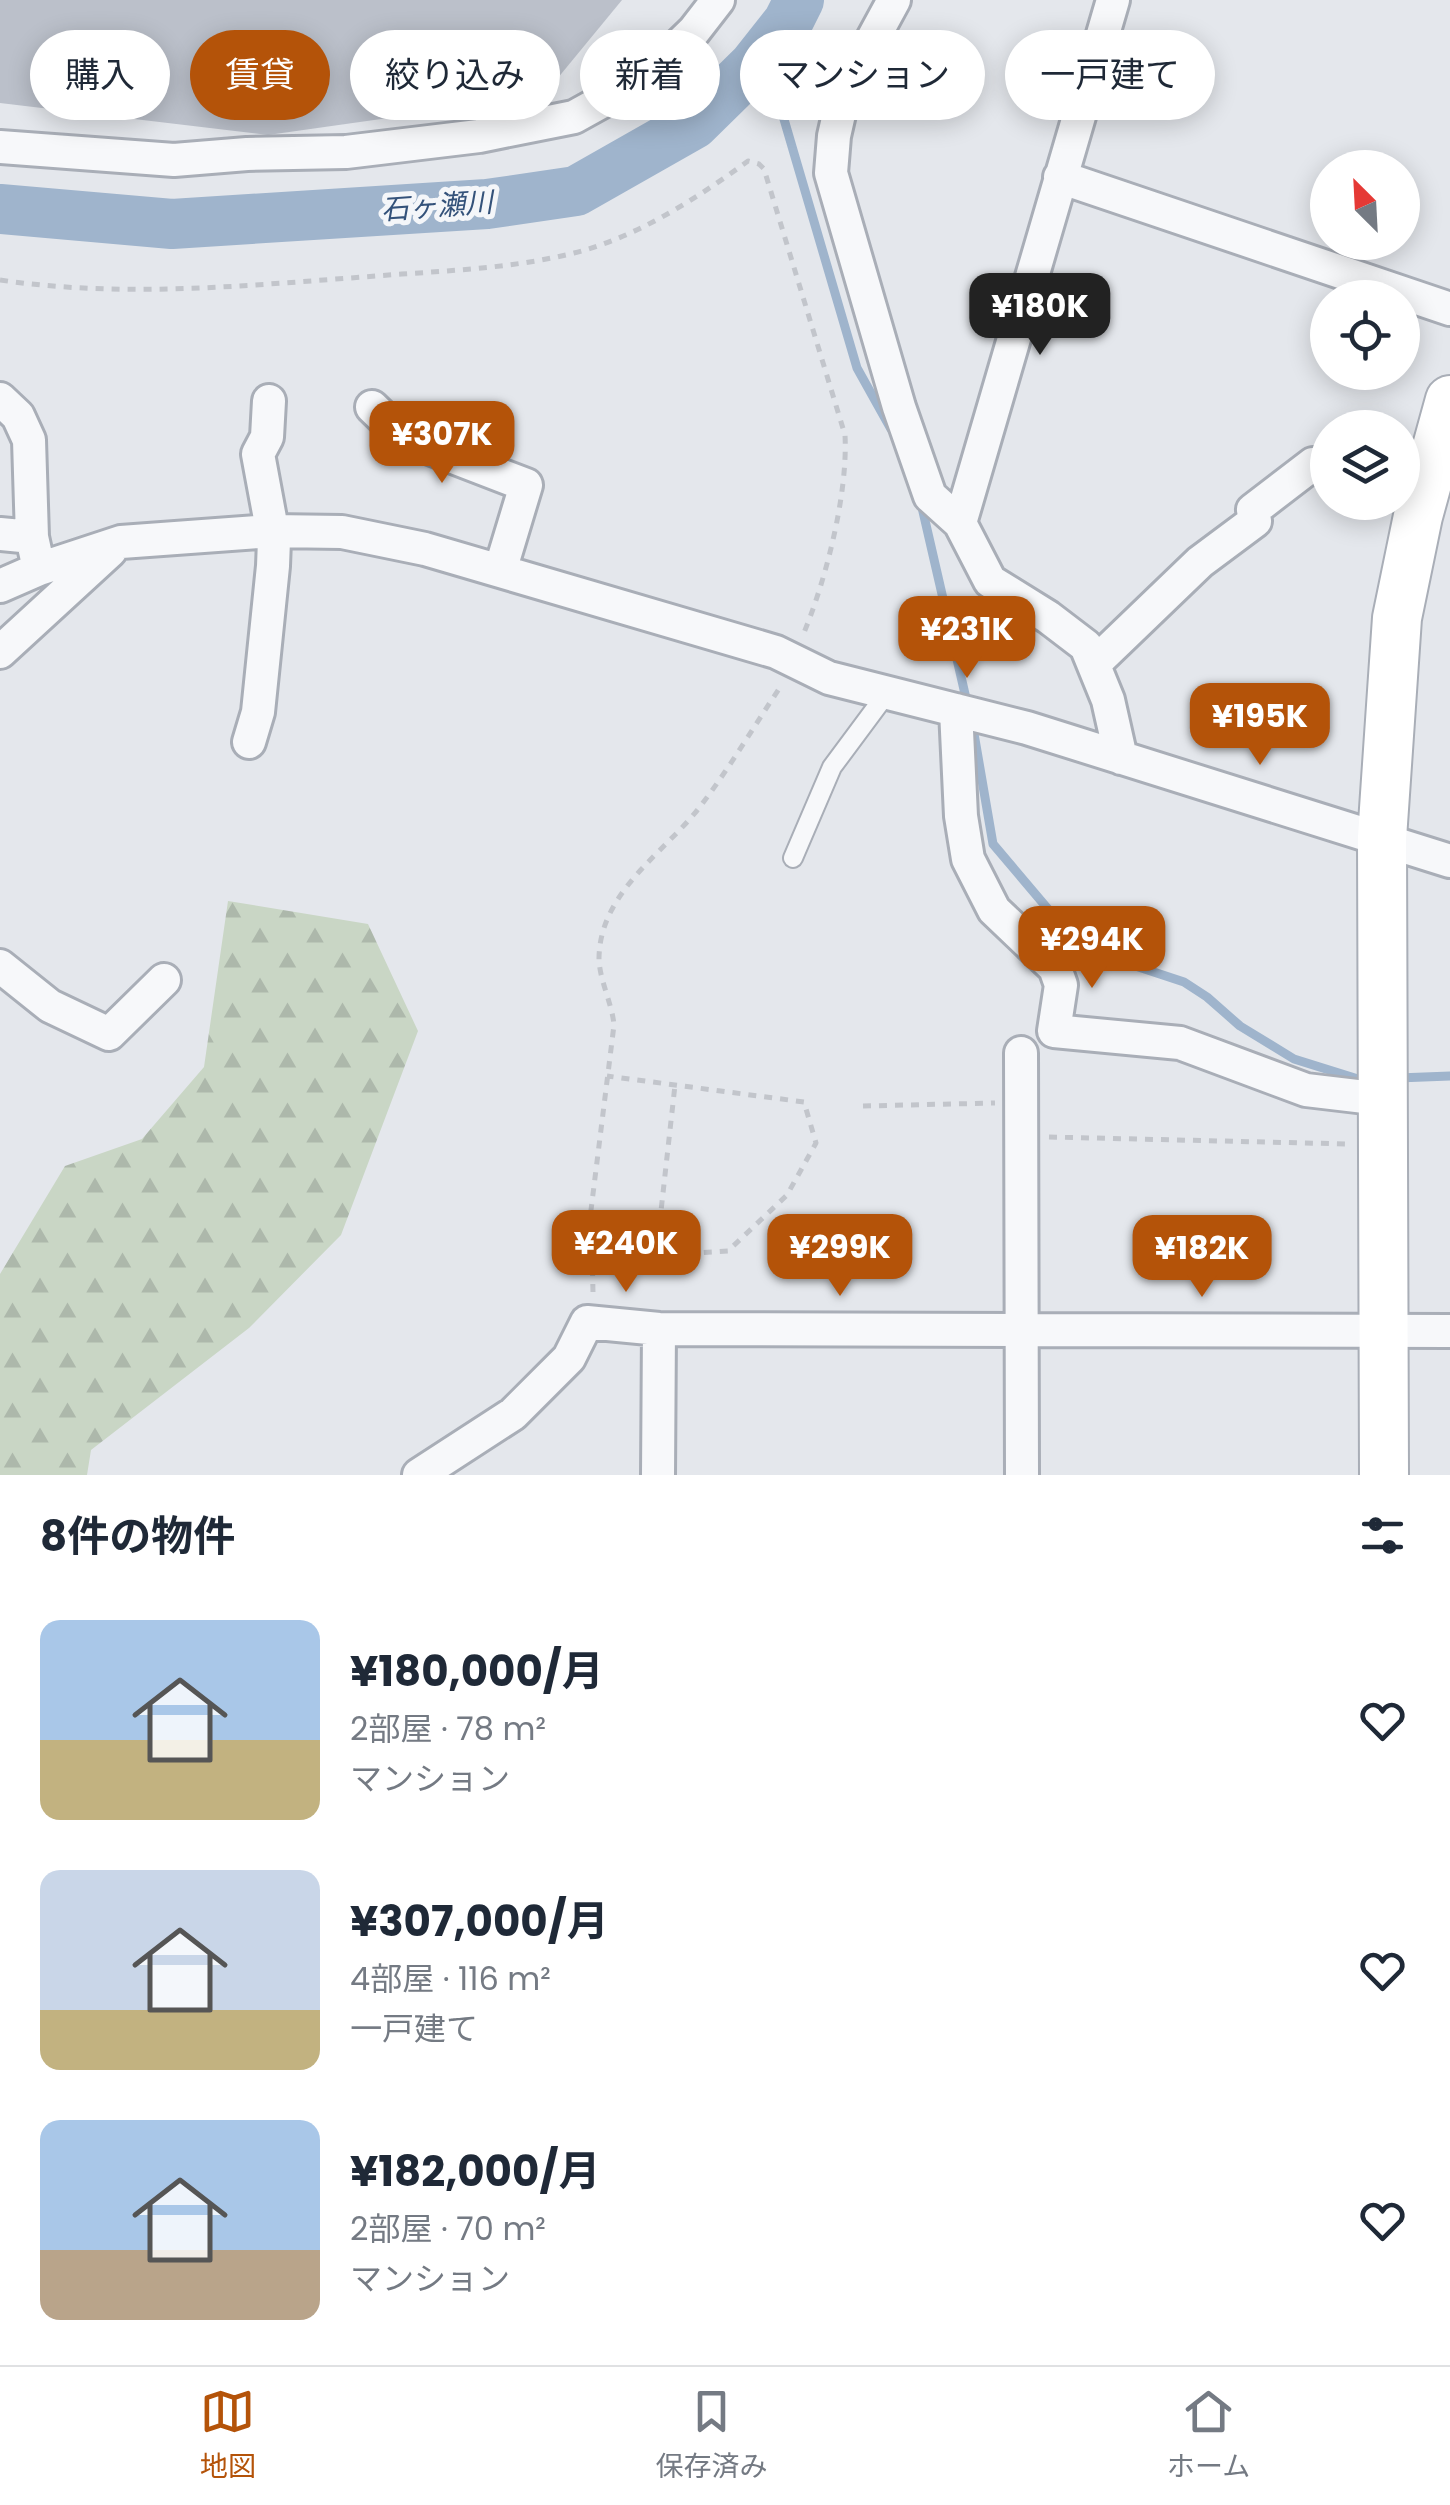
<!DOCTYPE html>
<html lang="ja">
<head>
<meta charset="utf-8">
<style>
	:root { --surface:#fff; --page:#f2f2f3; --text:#1f2937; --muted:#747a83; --line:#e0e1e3; --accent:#b45309 }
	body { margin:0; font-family:Poppins,"Noto Sans JP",sans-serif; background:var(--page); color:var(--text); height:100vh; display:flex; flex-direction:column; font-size:38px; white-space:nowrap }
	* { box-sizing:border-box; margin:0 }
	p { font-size:32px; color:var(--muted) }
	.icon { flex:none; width:55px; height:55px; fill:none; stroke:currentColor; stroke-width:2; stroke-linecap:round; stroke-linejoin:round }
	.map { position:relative; height:1475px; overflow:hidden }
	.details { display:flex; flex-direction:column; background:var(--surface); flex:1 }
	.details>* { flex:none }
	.top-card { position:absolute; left:30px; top:30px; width:1390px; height:90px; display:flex; gap:20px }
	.needle { width:65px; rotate:336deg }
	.fabs { position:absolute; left:1310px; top:150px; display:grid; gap:20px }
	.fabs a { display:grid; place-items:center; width:110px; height:110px; border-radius:50%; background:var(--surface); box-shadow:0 5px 25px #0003; font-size:50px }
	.price { position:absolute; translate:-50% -85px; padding:0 22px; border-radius:20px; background:var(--accent); color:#fff; font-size:32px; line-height:65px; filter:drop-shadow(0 2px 5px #0008) }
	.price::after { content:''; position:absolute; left:50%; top:60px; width:30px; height:22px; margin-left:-15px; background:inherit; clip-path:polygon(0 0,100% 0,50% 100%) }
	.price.selected { background:#222; color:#fff }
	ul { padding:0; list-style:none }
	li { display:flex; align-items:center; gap:30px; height:250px; padding:0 40px }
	li span { display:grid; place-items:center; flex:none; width:280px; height:200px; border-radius:20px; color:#555 }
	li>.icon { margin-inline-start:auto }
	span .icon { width:120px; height:120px; fill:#fffc; stroke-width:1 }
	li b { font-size:42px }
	h2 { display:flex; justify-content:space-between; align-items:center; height:120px; padding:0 40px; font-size:42px }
	.chip { padding:0 35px; border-radius:45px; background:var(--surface); box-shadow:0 5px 25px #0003; font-size:35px; line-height:90px }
	.chip.selected { background:var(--accent); color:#fff }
	.menu { display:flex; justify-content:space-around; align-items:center; height:140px; border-top:2px solid var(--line); background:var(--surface); font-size:28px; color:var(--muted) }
	.menu a { display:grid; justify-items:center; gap:5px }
	.menu .selected { color:var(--accent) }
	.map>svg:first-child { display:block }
	.forest { fill:url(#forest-firs) }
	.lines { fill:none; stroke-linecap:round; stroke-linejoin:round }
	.stream { stroke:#9fb4cc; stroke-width:9 }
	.river { stroke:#9fb4cc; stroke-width:50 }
	.building { fill:#bbc0ca }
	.lane-casing { stroke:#a9aeb7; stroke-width:22 }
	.street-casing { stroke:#a9aeb7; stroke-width:38 }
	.secondary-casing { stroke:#a9aeb7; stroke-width:52 }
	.path { stroke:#c2c5cb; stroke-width:5; stroke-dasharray:8 8; stroke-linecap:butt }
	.lane { stroke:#f7f8fa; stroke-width:18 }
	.street { stroke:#f7f8fa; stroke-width:32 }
	.secondary { stroke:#fff; stroke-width:48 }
	.labels { text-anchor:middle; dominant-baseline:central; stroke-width:10; stroke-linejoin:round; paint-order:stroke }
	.water-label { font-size:28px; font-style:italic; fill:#34527a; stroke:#f4f6f9 }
</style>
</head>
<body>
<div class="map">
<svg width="1450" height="1475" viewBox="0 0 1450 1475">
	<defs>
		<pattern id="forest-firs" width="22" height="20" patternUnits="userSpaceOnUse" patternTransform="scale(2.5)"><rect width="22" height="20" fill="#c9d6c5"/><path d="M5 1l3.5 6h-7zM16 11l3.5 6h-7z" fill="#adb8ab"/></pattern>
	</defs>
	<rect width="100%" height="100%" fill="#e4e7ec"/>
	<!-- forest -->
	<path class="forest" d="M228,901L368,924L418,1031L341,1235L249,1328L91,1450L87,1475H0V1274L65,1166L142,1139L204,1067Z"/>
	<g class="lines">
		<!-- stream -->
		<path class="stream" d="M754,65L763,70L776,92L857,368L891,429
			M921,503L968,707
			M972,722L993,844L1081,948L1184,982L1207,997L1240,1026L1294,1059L1358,1079H1367
			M1398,1078L1450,1076"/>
		<!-- river -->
		<path class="river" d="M0,209L172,224L487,204L576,191L694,124L754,65L788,22L799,0"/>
	</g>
	<!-- building -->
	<path class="building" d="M0,0H622L543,96L268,135L0,103Z"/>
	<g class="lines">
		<!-- lane casing -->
		<g class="lane-casing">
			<path id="lane" d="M793,858L832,767L887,693"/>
		</g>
		<!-- street casing -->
		<g class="street-casing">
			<path id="street" d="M894,0L844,92L834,136L831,173L899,407L930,496L960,523L990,581L1048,617L1086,646L1108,700L1121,758
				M0,147L174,160L247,154L346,152L479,136L574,117L630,86L662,62L694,31L718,0
				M1060,177L1450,309
				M0,399L18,416L29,440L32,537L39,569
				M372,407L404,438L526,485L500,571
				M960,523L1113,0
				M0,534L32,537
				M0,586L39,569L121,542L272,531L342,532L425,549L776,652L829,678L1027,728L1450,861
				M0,652L110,551
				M1095,663L1200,562L1255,521L1253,510L1313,464
				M956,710L961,816L968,859L994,910L1055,968L1061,985L1054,1031L1180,1043L1306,1090L1382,1099
				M249,742L258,712L273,566L274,540L258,454L267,437L269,401
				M0,966L50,1006L109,1034L164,980
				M1021,1053L1022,1475
				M419,1475L513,1414L569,1358L587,1322L659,1329L1450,1331
				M658,1475L659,1329"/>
		</g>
		<!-- secondary casing -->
		<g class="secondary-casing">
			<path id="secondary" d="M1384,1475L1382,838L1397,618L1418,516L1450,400"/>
		</g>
		<!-- path -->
		<path class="path" d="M0,280C122,298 242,286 363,277C434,271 506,270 574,253C637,237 696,199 748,161L759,164L764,169L845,435C848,494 826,580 803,635
			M863,1106L995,1103
			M1049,1137L1348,1144
			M656,1256L675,1085
			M592,1259L728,1251L787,1195L816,1143L804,1102L607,1076
			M593,1292L591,1210L614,1025C612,1003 599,979 599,958C600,892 663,854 699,808C729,769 754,726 781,686"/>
		<!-- lane -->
		<use href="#lane" class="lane"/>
		<!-- street -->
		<use href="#street" class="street"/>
		<!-- secondary -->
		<use href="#secondary" class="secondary"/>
	</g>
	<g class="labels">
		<!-- water labels -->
		<g class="water-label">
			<text transform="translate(437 206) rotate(-4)">石ヶ瀬川</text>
		</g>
	</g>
</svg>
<div class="fabs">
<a><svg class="needle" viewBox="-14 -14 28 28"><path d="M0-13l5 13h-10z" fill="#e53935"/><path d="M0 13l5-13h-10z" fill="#747a83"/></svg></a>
<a><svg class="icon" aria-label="locate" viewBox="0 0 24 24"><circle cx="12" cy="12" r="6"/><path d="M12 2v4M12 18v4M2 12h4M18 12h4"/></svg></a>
<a><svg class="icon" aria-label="layers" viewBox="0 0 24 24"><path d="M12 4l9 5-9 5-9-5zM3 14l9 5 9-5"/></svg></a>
</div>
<b class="price selected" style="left:1040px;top:358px">¥180K</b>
<b class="price" style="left:442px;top:486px">¥307K</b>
<b class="price" style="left:967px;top:681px">¥231K</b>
<b class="price" style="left:1260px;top:768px">¥195K</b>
<b class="price" style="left:1092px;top:991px">¥294K</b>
<b class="price" style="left:626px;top:1295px">¥240K</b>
<b class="price" style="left:840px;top:1299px">¥299K</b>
<b class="price" style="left:1202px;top:1300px">¥182K</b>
<div class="top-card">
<a class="chip">購入</a>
<a class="chip selected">賃貸</a>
<a class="chip">絞り込み</a>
<a class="chip">新着</a>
<a class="chip">マンション</a>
<a class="chip">一戸建て</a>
</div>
</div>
<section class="details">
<h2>8件の物件<svg class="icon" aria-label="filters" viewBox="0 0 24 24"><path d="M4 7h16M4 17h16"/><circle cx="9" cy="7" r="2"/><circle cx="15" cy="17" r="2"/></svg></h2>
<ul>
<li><span style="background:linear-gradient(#a9c7e8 60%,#c2b280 0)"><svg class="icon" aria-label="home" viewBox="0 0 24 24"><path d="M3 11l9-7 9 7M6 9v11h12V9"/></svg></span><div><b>¥180,000/月</b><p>2部屋 · 78 m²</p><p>マンション</p></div><svg class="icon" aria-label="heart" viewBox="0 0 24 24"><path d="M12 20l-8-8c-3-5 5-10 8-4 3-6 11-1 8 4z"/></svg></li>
<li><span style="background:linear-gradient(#c9d6e8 70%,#c2b280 0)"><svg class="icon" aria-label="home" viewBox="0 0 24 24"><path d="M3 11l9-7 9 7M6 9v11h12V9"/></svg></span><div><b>¥307,000/月</b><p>4部屋 · 116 m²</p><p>一戸建て</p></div><svg class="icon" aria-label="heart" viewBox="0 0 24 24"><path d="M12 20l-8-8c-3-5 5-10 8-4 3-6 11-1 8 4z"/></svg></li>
<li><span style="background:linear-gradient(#a9c7e8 65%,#b9a48a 0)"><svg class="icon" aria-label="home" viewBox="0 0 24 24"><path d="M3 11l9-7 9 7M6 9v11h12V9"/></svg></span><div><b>¥182,000/月</b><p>2部屋 · 70 m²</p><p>マンション</p></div><svg class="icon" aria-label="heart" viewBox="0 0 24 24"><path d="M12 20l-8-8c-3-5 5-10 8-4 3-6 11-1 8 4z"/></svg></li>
</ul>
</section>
<nav class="menu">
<a class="selected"><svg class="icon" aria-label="map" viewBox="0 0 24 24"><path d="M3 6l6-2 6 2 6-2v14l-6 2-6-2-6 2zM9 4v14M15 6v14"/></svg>地図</a>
<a><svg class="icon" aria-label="saved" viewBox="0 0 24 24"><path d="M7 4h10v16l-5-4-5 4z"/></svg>保存済み</a>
<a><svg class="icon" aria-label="home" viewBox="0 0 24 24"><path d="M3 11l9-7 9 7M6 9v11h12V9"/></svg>ホーム</a>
</nav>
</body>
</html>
